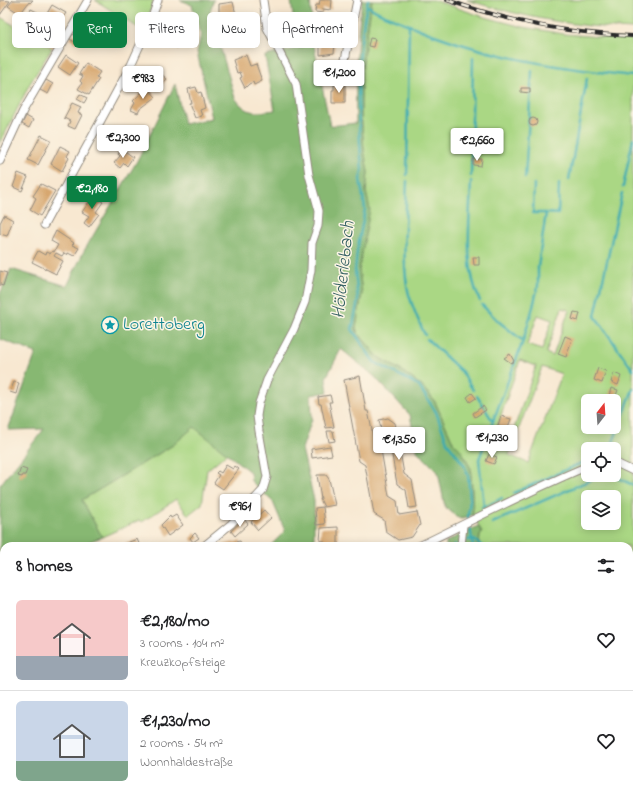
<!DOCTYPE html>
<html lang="en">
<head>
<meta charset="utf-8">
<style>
	:root { --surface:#fff; --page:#f6f6f6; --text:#202124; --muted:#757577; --line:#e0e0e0; --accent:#0b8043 }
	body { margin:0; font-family:"Indie Flower",sans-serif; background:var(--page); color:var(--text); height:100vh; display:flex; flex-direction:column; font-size:15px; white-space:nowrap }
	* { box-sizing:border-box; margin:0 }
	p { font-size:13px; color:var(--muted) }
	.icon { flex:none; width:22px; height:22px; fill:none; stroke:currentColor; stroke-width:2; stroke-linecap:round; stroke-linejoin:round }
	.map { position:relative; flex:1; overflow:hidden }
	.panel { position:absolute; left:0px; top:542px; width:633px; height:256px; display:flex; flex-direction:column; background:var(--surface); border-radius:12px 12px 0 0; box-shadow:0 2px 10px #0003 }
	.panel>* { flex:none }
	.top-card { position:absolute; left:12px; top:12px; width:400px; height:36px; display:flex; gap:8px }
	.needle { width:26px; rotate:17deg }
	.controls { position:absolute; left:581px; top:394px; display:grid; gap:8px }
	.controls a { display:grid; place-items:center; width:40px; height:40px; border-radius:6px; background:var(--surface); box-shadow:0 2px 10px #0003; font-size:20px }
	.price { position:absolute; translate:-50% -34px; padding:0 9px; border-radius:4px; background:#fff; color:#222; font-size:13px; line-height:26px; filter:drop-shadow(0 1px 2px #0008) }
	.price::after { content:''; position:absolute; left:50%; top:24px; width:12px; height:9px; margin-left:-6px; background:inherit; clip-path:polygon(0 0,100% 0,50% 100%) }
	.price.selected { background:var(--accent); color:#fff }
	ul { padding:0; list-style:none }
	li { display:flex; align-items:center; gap:12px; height:100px; padding:0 16px }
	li+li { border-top:1px solid var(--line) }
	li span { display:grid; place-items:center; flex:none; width:112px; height:80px; border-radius:6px; color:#555 }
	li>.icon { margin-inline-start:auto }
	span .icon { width:48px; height:48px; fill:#fffc; stroke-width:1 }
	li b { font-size:17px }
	h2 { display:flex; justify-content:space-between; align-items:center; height:48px; padding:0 16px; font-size:17px }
	.pill { padding:0 14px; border-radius:6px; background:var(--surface); box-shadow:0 2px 10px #0003; font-size:14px; line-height:36px }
	.pill.selected { background:var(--accent); color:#fff }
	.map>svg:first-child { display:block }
	.green { fill:#aad784; stroke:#6a8158; fill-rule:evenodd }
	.forest { fill:#87b872; stroke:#59724e }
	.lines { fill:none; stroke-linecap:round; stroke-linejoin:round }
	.stream { stroke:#39abb1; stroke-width:2.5 }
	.building { fill:#d7a770 }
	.minor-casing { stroke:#928a7e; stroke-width:9 }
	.minor { stroke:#fff; stroke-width:7 }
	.rail-casing { stroke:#2b2b2b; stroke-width:4 }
	.rail { stroke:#fcf5e5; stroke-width:2.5; stroke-dasharray:8; stroke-linecap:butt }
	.labels { text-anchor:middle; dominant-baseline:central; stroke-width:3; stroke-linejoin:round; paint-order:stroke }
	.culture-label { font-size:18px; fill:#0d838f; stroke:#fcf5e5; text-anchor:start }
	.water-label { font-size:19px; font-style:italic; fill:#315e61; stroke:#fcf5e5 }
</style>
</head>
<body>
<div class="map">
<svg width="633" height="798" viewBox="0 0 633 798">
	<rect width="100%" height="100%" fill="#fcf5e5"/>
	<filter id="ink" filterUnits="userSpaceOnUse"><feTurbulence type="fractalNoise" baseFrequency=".025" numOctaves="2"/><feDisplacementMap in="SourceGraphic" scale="8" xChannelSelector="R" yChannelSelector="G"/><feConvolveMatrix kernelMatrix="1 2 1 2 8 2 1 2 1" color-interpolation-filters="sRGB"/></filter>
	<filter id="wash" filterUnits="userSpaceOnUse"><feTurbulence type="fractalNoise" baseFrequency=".012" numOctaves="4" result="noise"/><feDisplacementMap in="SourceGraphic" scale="16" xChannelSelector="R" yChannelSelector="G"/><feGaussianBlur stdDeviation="0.9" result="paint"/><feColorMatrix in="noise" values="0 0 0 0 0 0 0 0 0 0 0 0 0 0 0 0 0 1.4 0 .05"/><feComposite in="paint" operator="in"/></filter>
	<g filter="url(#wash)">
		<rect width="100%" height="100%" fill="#f8e8d1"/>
		<!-- green -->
		<path class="green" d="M95,0H154L143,31Z
			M372,0H434L481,16L523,27L564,34L633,40V798H384L381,794H629V546H479L480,535L482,532L473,515L471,469L461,450L453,442L435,402L429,394L402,371L378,357L358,333L356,328L362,293L359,270L369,209L366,192L368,172L364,150L361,113V73ZM562,308L569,310L553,356L546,353ZM538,315L552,320L542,350L527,345ZM520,360L536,366L507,449L491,444ZM542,367L562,374L528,463L509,455ZM588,401H614V427H588ZM588,449H614V475H588ZM588,497H614V523H588Z
			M467,0H633V29C576,27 522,17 467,0Z
			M0,17L52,48L29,85L0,144Z
			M194,426L227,453L207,470L202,504L188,515L176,499L142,522L140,520L102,537L82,500L173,445Z"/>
		<!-- forest -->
		<path class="forest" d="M180,0H214L210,11L235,98C248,115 255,113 275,110L265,56L303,47L293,16L291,0H310L314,46L330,126L356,123C355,79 356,43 362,0H372L361,73V113L364,150L368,172L366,192L370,209L359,270L362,293L356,328L358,333L378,357L402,371L422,386L435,402L453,442L461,450L471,469L473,515L460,519L445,507L438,472L417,451L410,415L374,376L341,349L326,378L328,392L311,395L312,419L302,449L314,500V546H270L285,531L273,502L251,481L250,472L194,427L173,445L82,500L102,537L78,546H4V573L0,575V485L44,429L8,430L36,353L0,339V294L11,269L67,286L84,251L137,161L175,84L184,124L212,118L197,52L201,35L192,5Z
			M478,526L482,532L480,535L479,546H446V542Z
			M4,659V794H24L18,798H0V661Z
			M42,794H222L223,798H41Z"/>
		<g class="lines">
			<!-- stream -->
			<path class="stream" d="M368,0C355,55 357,113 362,170L360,179L365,209L357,251L355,271L358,300L352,329L374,362L418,385L436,412L447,442L464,465L468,475L470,500L468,515L473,546
				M367,5C376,13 391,17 402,22C479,56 550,67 633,76
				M407,175L409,26
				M471,176L473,58
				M525,178L532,71
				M569,180L587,78
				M407,181C406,215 402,252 407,286C410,304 418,319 425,335
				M471,181C470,220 463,265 480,301
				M623,187L633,139
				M622,193L595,316L633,370
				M546,213L558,214L559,184
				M482,305L498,321L523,341
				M427,339L462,372L473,390
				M477,396L492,420
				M612,445L633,389
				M608,475L616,477L633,485
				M514,493L588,460
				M482,507H484L479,459L523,341L533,307L538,286V267L546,213H533L534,184
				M484,507L502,498
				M492,523L602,475
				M468,540L473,539L482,546
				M454,546L455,545
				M629,631L633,644
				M0,773H4
				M364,794L366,798
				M480,794L481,798
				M555,794L556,798"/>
		</g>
		<g id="blocks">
			<!-- building -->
			<path class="building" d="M0,0L10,1L0,15Z
				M13,0H33L30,3L29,2L20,14L8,6Z
				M320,0H332L331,10L323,9V13L315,12L316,5H319Z
				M233,2L237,19L233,20L234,25L228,26L229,34L225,35L223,15L219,16V4Z
				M52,5L66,13L51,34L39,27Z
				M31,9L39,13L29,26L23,21Z
				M285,18L291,33L288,35L292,43L284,47L274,24Z
				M177,22L184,46L176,48L174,42L167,44L165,36L163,37L164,40L157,42L155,34L165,32L163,26Z
				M99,24L111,32L104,41L93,31Z
				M330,26H337L334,53L320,55V35H330Z
				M73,34L79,38L76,43L70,39Z
				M50,35L59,40L54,48L45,43Z
				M370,38L375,39L373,47L368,46Z
				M66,55L78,63L70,75L58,67Z
				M246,55L250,66L256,64L262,81L254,85L253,82L249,84L245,88L240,78L242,77L240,72L237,73L233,60Z
				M86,63L100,72L96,78L99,79L89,95L78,89L82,83L80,81L83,76L79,74Z
				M161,74L167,79L160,87L154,82Z
				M334,76V83H327V77Z
				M46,80L53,84L48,94L40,90Z
				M334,84L345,85V103H332V90H334Z
				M147,87L156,97L140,109L138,113L131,110L135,103L133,101Z
				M196,87L198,93L201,92L205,108L200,110L202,116L195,118L189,103H191L188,89Z
				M521,88H530V93L521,92Z
				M80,94L87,98L84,103L77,99Z
				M72,103L81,107L78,113L82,115L75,129L68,126L70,121L64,118Z
				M26,116L33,120L29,128L22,124Z
				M529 122a4 4 0 1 1 8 0a4 4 0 1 1-8 0Z
				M41,135L51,140L38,165L28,160Z
				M60,146L70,151L67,156L69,158L62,171L51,164Z
				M122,149L133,157L127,166L124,163L120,168L114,163L120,156L118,154Z
				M473,159H482L481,166L473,165Z
				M18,173L28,177L22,191L13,187Z
				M80,181L82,189L75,190L74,182Z
				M41,184L55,191L40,216L30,210L36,198L33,196Z
				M92,195L103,202L96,212L99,214L89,227L84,223L89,216L82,212L90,201L89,199Z
				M4,215L13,220L7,236L0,234V223Z
				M56,231L74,243L72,245L79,248L74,256L68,253L67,255L64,253L62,256L56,253L54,256L63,261L56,274L32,262L38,251L45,255L46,252L50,254L52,251L54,252L58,245L51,241Z
				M473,257H479V265H474Z
				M0,271L7,273L3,286L0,285Z
				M574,312L580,313L578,321L572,319Z
				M565,336L572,339L566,357L558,354Z
				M510,354L514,361L511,363L504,358Z
				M598,368L606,371L602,383L594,380Z
				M614,373L621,376L618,385L611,382Z
				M360,376L366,411H368L374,440L380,444L389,496L397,501L399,515L417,512L420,525L412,537L398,540L386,532L384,520L374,514L365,465L359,461L344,380Z
				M14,382L19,383L16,394L10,392Z
				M611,388L618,390L615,398L609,396Z
				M472,393L476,398L470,402L467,397Z
				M330,395L332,402H329L334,427L326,428L321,404H319L318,397Z
				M483,406L486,410L475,417L473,413Z
				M501,416L511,419L501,446L492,443Z
				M388,418L395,423L404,474L412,480L417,507L409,508L406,490L397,484L388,433L381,429L379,420Z
				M509,429L513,431L508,448L504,447Z
				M327,431H333L335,441L329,442Z
				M330,446L332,455L312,458L311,449Z
				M489,454L497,457L494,464L486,461Z
				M226,465L233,469L235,466L239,469L223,489L214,483L219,475L216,473L218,471L221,473Z
				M21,468L27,470L25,475H23L22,477L18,476Z
				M317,475H326L329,479L335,505L324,507L320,499H321Z
				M323,507L325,524L316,525L315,508Z
				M264,510L271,518L258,530L251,522Z
				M176,515L183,525L168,536L161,525L170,516L171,518Z
				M244,519L248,524L235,536L231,531Z
				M338,527V546H324V541H320L321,528Z
				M195,533L199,538L193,542L190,538Z
				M137,539L140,546H119Z
				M240,541L242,546H222V545Z"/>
		</g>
	</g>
	<g filter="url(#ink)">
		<use href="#blocks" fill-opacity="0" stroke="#928a7e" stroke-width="1"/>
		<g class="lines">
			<!-- minor casing -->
			<g class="minor-casing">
				<path id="minor" d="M344,65L357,0
					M0,161L23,111L88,0
					M44,225L131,65L150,23L158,0
					M614,462L633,471
					M204,546L231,524L263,490L267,477L259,431L257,416L259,403L267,380L294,329L305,302L311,270L312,243L318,226L319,211L309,175L296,84L267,28L263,0
					M419,546C475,519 530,490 588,466
					M461,546L463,525
					M0,633L4,631"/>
			</g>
			<!-- minor -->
			<use href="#minor" class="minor"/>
			<!-- rail casing -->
			<g class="rail-casing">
				<path id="rail" d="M447,0C507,21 569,34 633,36"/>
			</g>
			<!-- rail -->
			<use href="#rail" class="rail"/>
		</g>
	</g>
	<!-- icons -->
	<defs>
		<g id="sight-ring" transform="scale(0.9)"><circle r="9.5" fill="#fcf5e5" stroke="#0f9aa8" stroke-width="1.5"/><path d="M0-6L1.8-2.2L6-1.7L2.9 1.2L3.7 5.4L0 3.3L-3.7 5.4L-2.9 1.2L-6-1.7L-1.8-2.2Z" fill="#0f9aa8"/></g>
	</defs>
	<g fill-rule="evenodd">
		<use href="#sight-ring" x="110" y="325"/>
	</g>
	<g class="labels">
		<!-- culture labels -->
		<g class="culture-label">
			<text x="123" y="325">Lorettoberg</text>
		</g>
		<!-- water labels -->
		<g class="water-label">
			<text transform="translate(344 270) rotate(-84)">Hölderlebach</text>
		</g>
	</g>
</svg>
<div class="controls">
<a><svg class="needle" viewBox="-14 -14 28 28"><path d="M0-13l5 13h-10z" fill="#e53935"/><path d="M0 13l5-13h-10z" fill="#757577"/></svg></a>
<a><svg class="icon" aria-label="locate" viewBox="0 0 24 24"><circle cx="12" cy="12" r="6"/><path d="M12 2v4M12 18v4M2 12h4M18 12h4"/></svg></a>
<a><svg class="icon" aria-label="layers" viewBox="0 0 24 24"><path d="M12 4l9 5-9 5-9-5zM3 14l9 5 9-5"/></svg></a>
</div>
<b class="price" style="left:339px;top:94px">€1,200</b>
<b class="price" style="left:143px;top:100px">€983</b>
<b class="price" style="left:123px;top:159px">€2,300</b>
<b class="price" style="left:477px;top:162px">€2,660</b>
<b class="price selected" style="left:92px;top:210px">€2,180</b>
<b class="price" style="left:492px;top:459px">€1,230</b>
<b class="price" style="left:399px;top:461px">€1,350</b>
<b class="price" style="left:240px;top:528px">€961</b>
<div class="top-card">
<a class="pill">Buy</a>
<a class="pill selected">Rent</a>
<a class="pill">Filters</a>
<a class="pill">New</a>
<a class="pill">Apartment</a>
</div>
<section class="panel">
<h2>8 homes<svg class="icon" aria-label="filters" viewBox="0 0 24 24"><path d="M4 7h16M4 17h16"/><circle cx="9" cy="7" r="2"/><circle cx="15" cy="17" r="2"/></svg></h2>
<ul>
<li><span style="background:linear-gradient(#f6c9c9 70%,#9aa5b1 0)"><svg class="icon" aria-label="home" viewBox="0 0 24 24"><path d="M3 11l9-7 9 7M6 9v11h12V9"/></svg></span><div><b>€2,180/mo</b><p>3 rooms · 104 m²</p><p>Kreuzkopfsteige</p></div><svg class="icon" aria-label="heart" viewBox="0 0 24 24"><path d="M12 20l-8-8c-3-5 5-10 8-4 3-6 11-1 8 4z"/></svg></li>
<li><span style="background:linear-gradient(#c9d6e8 75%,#7fa58c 0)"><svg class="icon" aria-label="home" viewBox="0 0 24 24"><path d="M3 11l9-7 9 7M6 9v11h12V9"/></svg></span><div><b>€1,230/mo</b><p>2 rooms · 54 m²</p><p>Wonnhaldestraße</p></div><svg class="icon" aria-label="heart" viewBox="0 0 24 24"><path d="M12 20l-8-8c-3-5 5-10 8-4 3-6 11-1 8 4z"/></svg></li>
</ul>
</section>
</div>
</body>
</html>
